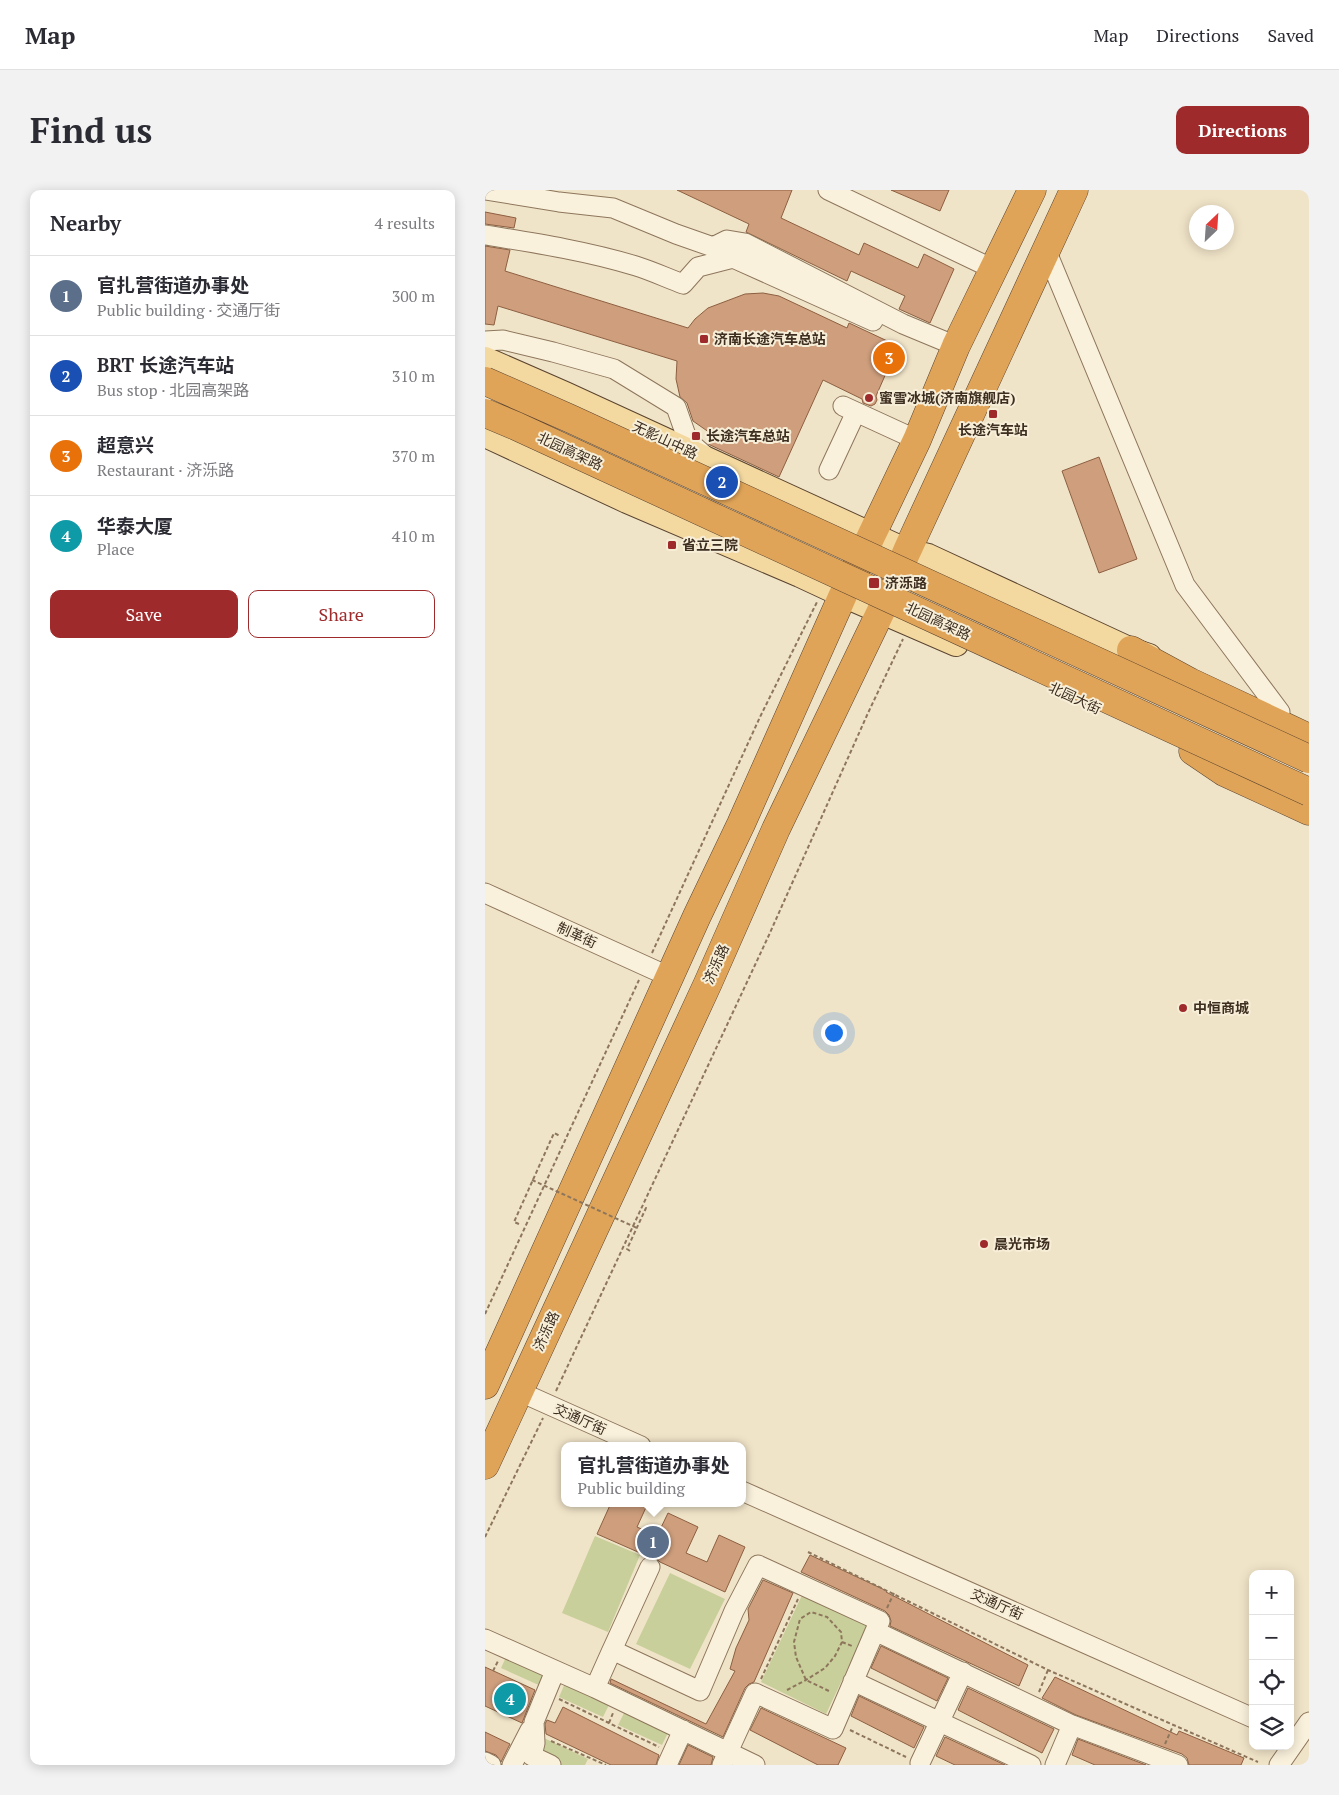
<!DOCTYPE html>
<meta charset="utf-8">
<style>
:root{--surface:#fff;--page:#f2f2f3;--text:#2b2b33;--muted:#7c7c81;--line:#e1e1e2;--accent:#9e2a2b}
body{margin:0;font-family:"PT Serif","Noto Sans SC",serif;background:var(--page);color:var(--text)}
.controls{position:absolute;right:15px;bottom:15px;display:grid;overflow:hidden;border-radius:10px;box-shadow:0 2px 12px #0003}
.controls button{width:45px;height:45px;display:grid;place-items:center;padding:0;border:0;border-bottom:1px solid var(--line);background:var(--surface);color:var(--text);font:25px sans-serif}
.compass{position:absolute;left:704px;top:15px;width:45px;height:45px;border-radius:50%;background:var(--surface);box-shadow:0 2px 12px #0003;rotate:25deg}
.you{position:absolute;left:348px;top:842px;width:18px;height:18px;margin:-12px;border:4px solid #fff;border-radius:50%;background:#1a73e8;box-shadow:0 0 0 8px #1a73e833}
.badge{display:grid;place-items:center;width:32px;height:32px;border-radius:50%;background:var(--accent);color:#fff;font-size:16px;font-weight:700}
.pin{position:absolute;translate:-50% -50%;border:2px solid #fff;box-shadow:0 1px 5px #0006}
.popup{position:absolute;left:76px;top:1252px;width:185px;height:65px;box-sizing:border-box;display:grid;place-content:center;border-radius:10px;background:var(--surface);filter:drop-shadow(0 1px 4px #0005);font-size:16px;white-space:nowrap;color:var(--muted)}
.popup b{font-size:19px;color:var(--text)}
.popup::after{content:'';position:absolute;left:50%;top:100%;margin-left:-10px;border:10px solid transparent;border-top-color:var(--surface)}
.list{margin:0;padding:0;list-style:none}
h2{display:flex;justify-content:space-between;align-items:center;height:65px;margin:0;padding:0 20px;font-size:21px}
h2 small{font-size:16px;font-weight:400;color:var(--muted)}
.list li{display:grid;grid-template-columns:32px 1fr auto;gap:15px;align-items:center;box-sizing:border-box;height:80px;padding:0 20px;border-top:1px solid var(--line)}
.list b{display:block;font-size:19px;white-space:nowrap}
.list p{margin:0;font-size:16px;white-space:nowrap;color:var(--muted)}
.list em{font-size:16px;font-style:normal;color:var(--muted)}
.actions{display:flex;gap:10px;padding:15px 20px}
.actions a{flex:1;padding:11px 0;border:1px solid var(--accent);border-radius:10px;text-align:center;font-size:18px;color:var(--accent)}
.actions .main{background:var(--accent);color:#fff}
.icon{flex:none;width:28px;height:28px;fill:none;stroke:currentColor;stroke-width:2;stroke-linecap:round;stroke-linejoin:round}
.map{position:relative;flex:none;width:824px;height:1575px;overflow:hidden;border-radius:10px}
header{display:flex;align-items:center;gap:30px;box-sizing:border-box;height:70px;padding:0 25px;background:var(--surface);border-bottom:1px solid var(--line)}
header strong{font-size:24px}
nav{display:flex;gap:28px;margin-inline-start:auto;font-size:18px}
.intro{display:flex;align-items:center;justify-content:space-between;box-sizing:border-box;height:120px;padding:0 30px}
h1{margin:0;font-size:35px}
.button{padding:12px 22px;border-radius:10px;background:var(--accent);color:#fff;font-size:18px;font-weight:700}
main{display:flex;gap:30px;padding:0 30px}
aside{flex:1;background:var(--surface);border-radius:10px;box-shadow:0 2px 12px #0003}
.map>svg:first-child{display:block}
</style>
<header>
<strong>Map</strong>
<nav><a>Map</a><a>Directions</a><a>Saved</a></nav>
</header>
<div class="intro"><h1>Find us</h1><a class="button">Directions</a></div>
<main>
<aside>
<h2>Nearby<small>4 results</small></h2>
<ul class="list">
<li><span class="badge" style="background:#5c6f8a">1</span><div><b>官扎营街道办事处</b><p>Public building · 交通厅街</p></div><em>300 m</em></li>
<li><span class="badge" style="background:#1a4fb4">2</span><div><b>BRT 长途汽车站</b><p>Bus stop · 北园高架路</p></div><em>310 m</em></li>
<li><span class="badge" style="background:#e8710a">3</span><div><b>超意兴</b><p>Restaurant · 济泺路</p></div><em>370 m</em></li>
<li><span class="badge" style="background:#0f9aa8">4</span><div><b>华泰大厦</b><p>Place</p></div><em>410 m</em></li>
</ul>
<div class="actions"><a class="main">Save</a><a>Share</a></div>
</aside>
<div class="map">
<svg width="824" height="1575" viewBox="0 0 824 1575">
<rect width="100%" height="100%" fill="#f0e4c8"/>
<path fill="#c9cf9b" d="M110 1346 155 1365 123 1442 77 1423Z
M185 1383 240 1409 205 1479 151 1454Z
M319 1401 385 1431 341 1524 276 1492Z
M22 1465 63 1484 58 1497 16 1478Z
M81 1491 126 1511 118 1527 74 1507Z
M141 1519 185 1539 177 1555 133 1535Z
M59 1548 103 1569 100 1575H74L51 1564Z"/>
<path fill="#cf9f7d" stroke="#8d5f41" d="M192 0H307L296 28 374 65 379 53 433 78 439 64 469 79 445 133 414 119 420 106 366 81 362 91 261 42 264 34Z
M406 0H464L455 21Z
M0 22 31 28 29 38 0 34Z
M0 56 25 60 20 81 203 138 210 129 223 118 260 104 278 103 294 106 362 138 364 133 413 156 391 206 392 210 390 214 386 216 378 213 377 209 338 190 294 287 223 254 228 245 208 231 202 213 195 207 191 189 192 171 13 116 9 135 0 134Z
M614 267 652 369 614 383 577 281Z
M126 1313H163L152 1337 172 1346 183 1323 213 1337 201 1363 222 1372 234 1345 260 1357 240 1402 175 1372 170 1367 162 1366 112 1344Z
M325 1365 402 1401 401 1402 543 1475 534 1496 405 1436 406 1431 404 1425 400 1421 316 1382Z
M278 1390 308 1403 269 1492 264 1494 260 1498 238 1547 125 1493 126 1489 221 1534 250 1481 245 1479 251 1458 264 1430 263 1419Z
M396 1456 463 1488 452 1511 386 1478Z
M0 1477 50 1500 37 1533 0 1516Z
M570 1487 692 1545 694 1541 759 1568 756 1575H704L702 1568 697 1564 591 1525 557 1508Z
M483 1498 569 1539 557 1563 473 1520Z
M374 1506 439 1537 429 1558 366 1526Z
M78 1517 174 1565 171 1575H126L61 1544 60 1534 62 1530 70 1533Z
M276 1518 361 1558 353 1575H333L265 1540Z
M0 1542 25 1554 16 1572 11 1565 0 1561Z
M460 1547 520 1575H470L451 1566Z
M593 1549 661 1575H610L587 1565Z
M203 1555 228 1567 226 1575H194Z"/>
<g fill="none" stroke-linecap="round" stroke-linejoin="round">
<g stroke="#8d765c" stroke-width="21">
<path id="minor" d="M1 0 74 12 128 18 191 44 228 57 242 50 260 53 418 134 471 156
M343 0 508 79
M0 45C50 53 102 61 151 76 167 81 182 88 198 94L213 77 248 68 388 131
M561 60 700 395 795 522
M0 151 18 150 68 162 129 179 191 217 203 251 219 265
M358 216 432 250
M344 280 371 222
M0 703 185 787
M33 1201 156 1256
M257 1301 768 1528
M0 1449 110 1498 243 1562 270 1503 348 1539 390 1441 587 1535 693 1575
M127 1460 165 1377
M368 1491 546 1575
M110 1498 127 1460 215 1501 249 1421 273 1375 395 1431 390 1441
M0 1572 6 1575
M435 1573 478 1482
M27 1575 45 1540
M66 1575 47 1566 50 1553 49 1532 70 1481
M182 1575 198 1540
M237 1575 243 1562 270 1575
M570 1575 587 1535
M794 1575 824 1532"/>
</g>
<g stroke="#5b4430" stroke-width="26">
<path id="major" d="M0 169 80 204 422 361 443 366 646 460 664 466
M0 245 142 311 315 385 358 405 471 454"/>
</g>
<g stroke="#5b4430" stroke-width="29">
<path id="highway" d="M646 460 705 492 824 548
M708 561 739 582 824 621
M0 1195 212 726 256 634 358 405 432 250 471 156 547 0
M0 1275 223 793 291 639 396 421 422 361 589 0"/>
</g>
<path stroke="#8d765c" stroke-width="2" stroke-dasharray="4 2.5" stroke-linecap="butt" d="M167 763 275 527 332 412
M34 1034 29 1032 69 943 75 946
M145 1061 142 1059 161 1018 164 1019
M0 1124 154 790
M71 1201 284 745 383 523 418 449
M0 1347 58 1228
M323 1362 563 1480 773 1572
M402 1418 409 1403
M357 1452 367 1456
M8 1481 13 1471
M276 1489 313 1409
M302 1500 321 1490 340 1478 350 1466 357 1452 356 1442 342 1427 326 1422 315 1429 309 1452 311 1467 321 1490 346 1502
M554 1502 563 1480
M74 1509 174 1557
M124 1533 128 1523
M365 1540 421 1567
M66 1551 121 1575
M680 1554 688 1536"/>
<use href="#minor" stroke="#faf1dc" stroke-width="19"/>
<use href="#major" stroke="#f3d9a0" stroke-width="24"/>
<use href="#highway" stroke="#e0a458" stroke-width="28"/>
<g stroke="#5b4430" stroke-width="29" stroke-linecap="butt">
<path id="highway-bridge" d="M0 191 86 229 824 569
M0 223 31 236 824 602"/>
</g>
<path stroke="#8d765c" stroke-width="2" stroke-dasharray="4 2.5" stroke-linecap="butt" d="M47 990 152 1038"/>
<use href="#highway-bridge" stroke="#e0a458" stroke-width="28"/>
</g>
<g fill="#9e2a2b" stroke="#f7eed8" stroke-width="2">
<rect x="214" y="144" width="10" height="10" rx="2.5"/>
<circle cx="384" cy="208" r="5"/>
<rect x="503" y="219" width="10" height="10" rx="2.5"/>
<rect x="206" y="241" width="10" height="10" rx="2.5"/>
<rect x="182" y="350" width="10" height="10" rx="2.5"/>
<rect x="383" y="387" width="12" height="12" rx="2.5"/>
<circle cx="698" cy="818" r="5"/>
<circle cx="499" cy="1054" r="5"/>
</g>
<g text-anchor="middle" stroke-width="4" stroke-linejoin="round" paint-order="stroke">
<g font-size="14" font-weight="bold" fill="#3d2e20" stroke="#f7eed8" text-anchor="start">
<text x="229" y="154">济南长途汽车总站</text>
<text x="394" y="213">蜜雪冰城(济南旗舰店)</text>
<text x="508" y="245" text-anchor="middle">长途汽车站</text>
<text x="221" y="251">长途汽车总站</text>
<text x="197" y="360">省立三院</text>
<text x="400" y="398">济泺路</text>
<text x="708" y="823">中恒商城</text>
<text x="509" y="1059">晨光市场</text>
</g>
<g font-size="14" fill="#3d2e20" stroke="#f7eed8">
<text transform="translate(180 250) rotate(25)" y="5">无影山中路</text>
<text transform="translate(85 261) rotate(25)" y="5">北园高架路</text>
<text transform="translate(453 431) rotate(25)" y="5">北园高架路</text>
<text transform="translate(590 508) rotate(25)" y="5">北园大街</text>
<text transform="translate(92 745) rotate(24)" y="5">制革街</text>
<text transform="translate(231 774) rotate(-66)" y="5">济泺路</text>
<text transform="translate(61 1141) rotate(-65)" y="5">济泺路</text>
<text transform="translate(95 1229) rotate(24)" y="5">交通厅街</text>
<text transform="translate(512 1414) rotate(24)" y="5">交通厅街</text>
</g>
</g>
</svg>
<div class="controls">
<button>+</button>
<button>−</button>
<button><svg class="icon" aria-label="locate" viewBox="0 0 24 24"><circle cx="12" cy="12" r="6"/><path d="M12 2v4M12 18v4M2 12h4M18 12h4"/></svg></button>
<button><svg class="icon" aria-label="layers" viewBox="0 0 24 24"><path d="M12 4l9 5-9 5-9-5zM3 14l9 5 9-5"/></svg></button>
</div>
<svg class="compass" viewBox="-18 -18 36 36"><path d="M0-13l5 13h-10z" fill="#e53935"/><path d="M0 13l5-13h-10z" fill="#7c7c81"/></svg>
<div class="you"></div>
<div class="pin badge" style="left:168px;top:1352px;background:#5c6f8a">1</div>
<div class="popup"><b>官扎营街道办事处</b>Public building</div>
<div class="pin badge" style="left:237px;top:292px;background:#1a4fb4">2</div>
<div class="pin badge" style="left:404px;top:168px;background:#e8710a">3</div>
<div class="pin badge" style="left:25px;top:1509px;background:#0f9aa8">4</div>
</div>
</main>
